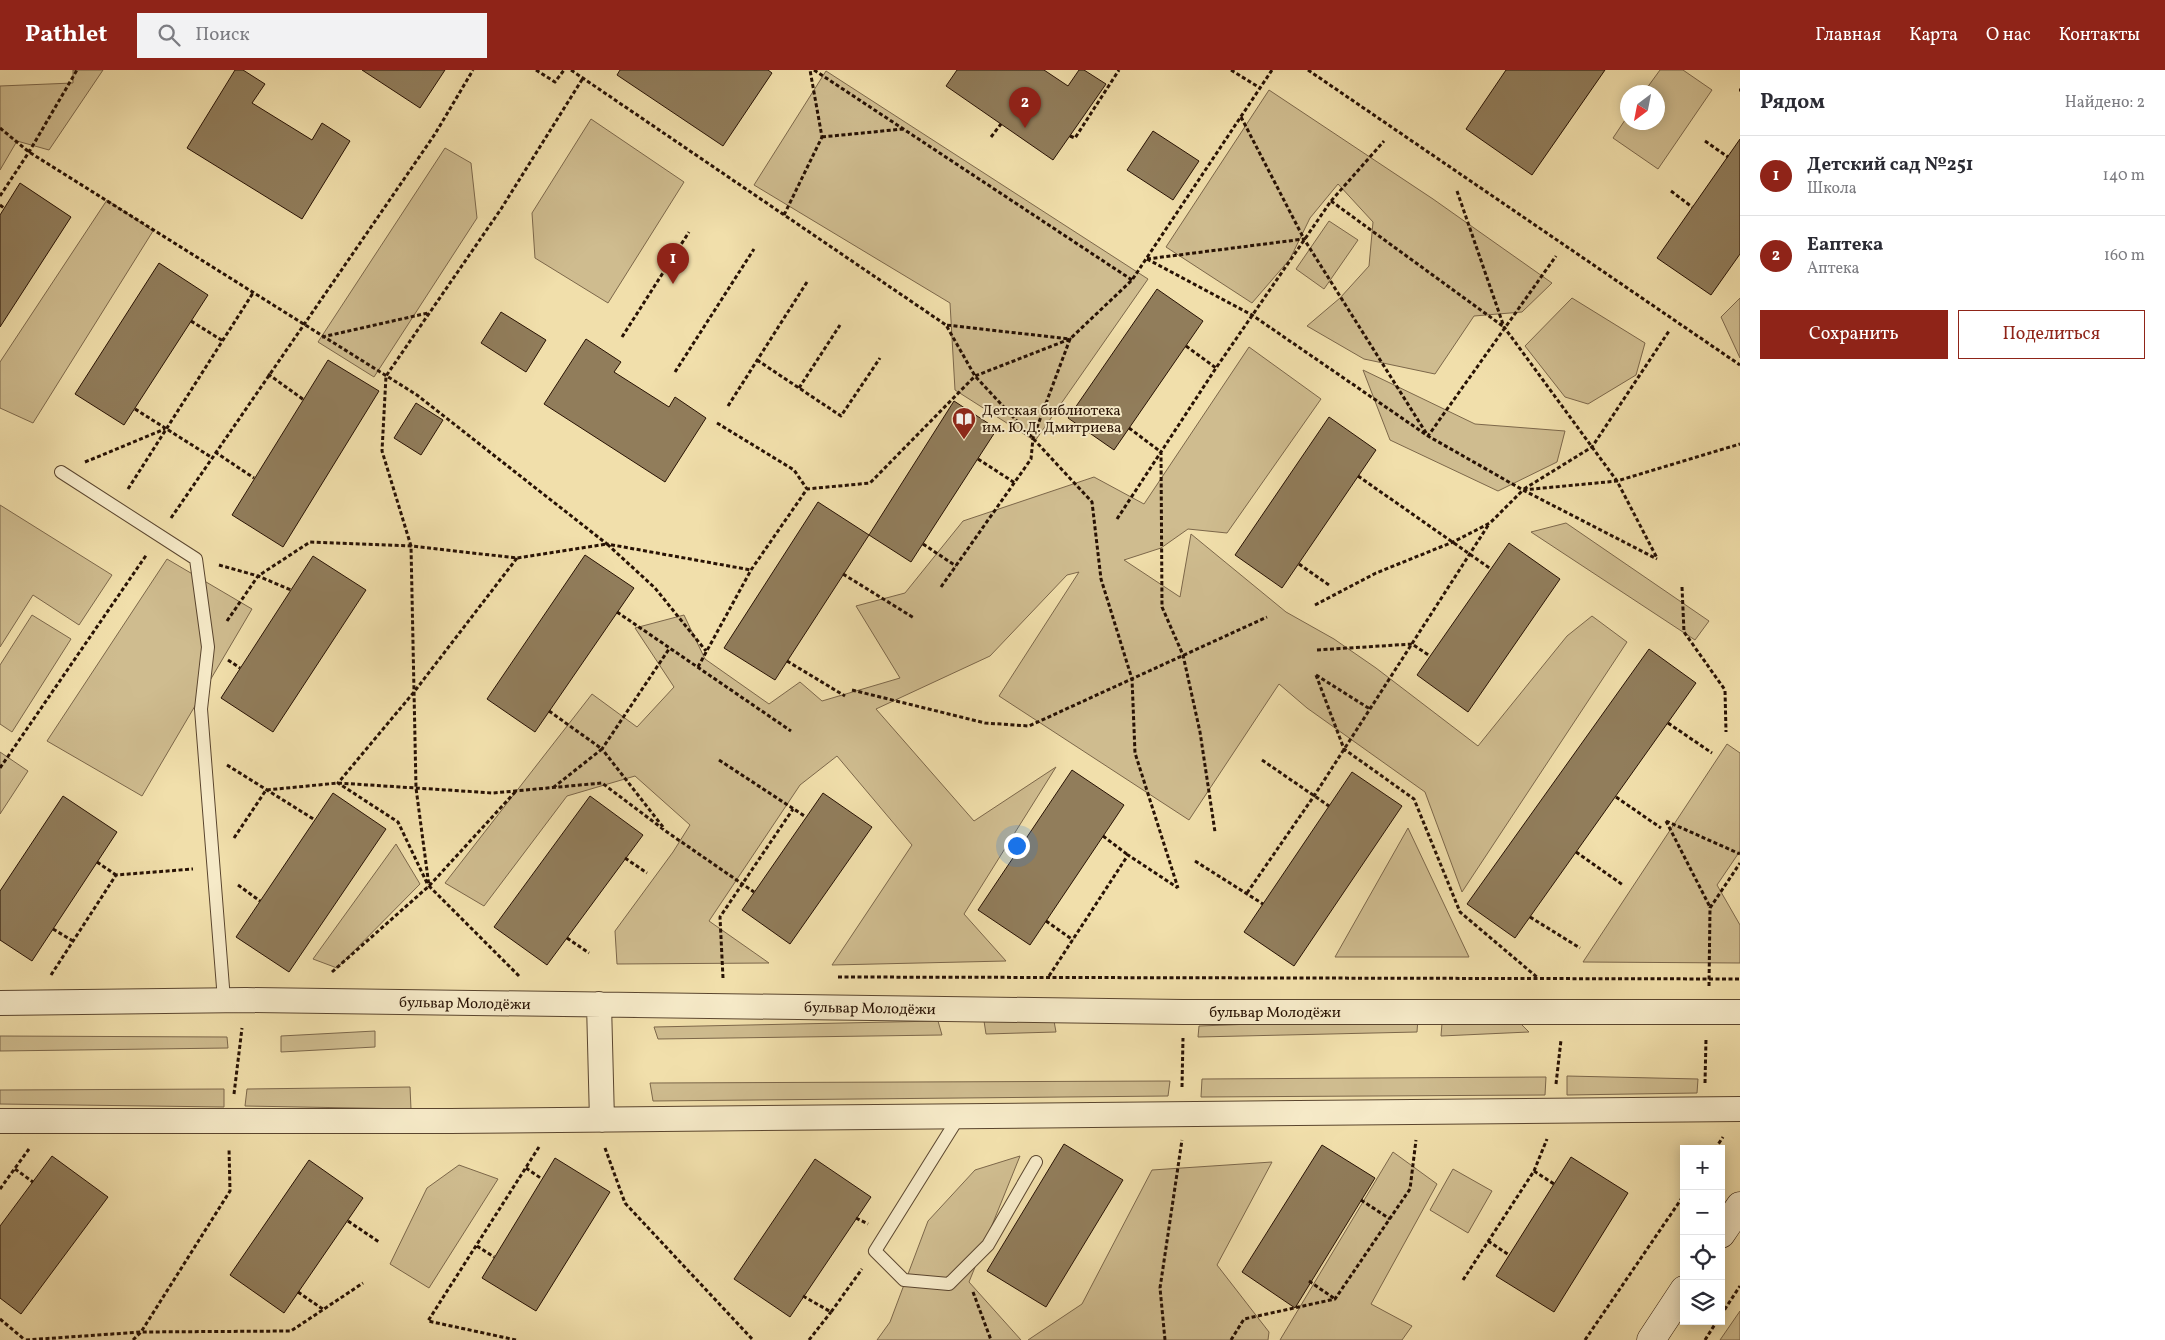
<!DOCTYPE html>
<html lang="ru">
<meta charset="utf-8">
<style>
:root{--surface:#fff;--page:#f2f2f3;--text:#2b2b33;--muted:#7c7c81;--line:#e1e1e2;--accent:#8f2418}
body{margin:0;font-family:Vollkorn,serif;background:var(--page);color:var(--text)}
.controls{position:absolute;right:15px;bottom:15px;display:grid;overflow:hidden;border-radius:0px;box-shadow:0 2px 12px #0003}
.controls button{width:45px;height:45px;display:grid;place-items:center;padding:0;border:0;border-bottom:1px solid var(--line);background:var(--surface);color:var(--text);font:25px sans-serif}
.compass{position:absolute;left:1620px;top:15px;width:45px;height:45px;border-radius:50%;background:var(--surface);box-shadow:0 2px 12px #0003;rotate:212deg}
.you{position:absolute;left:1016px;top:775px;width:18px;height:18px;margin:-12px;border:4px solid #fff;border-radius:50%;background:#1a73e8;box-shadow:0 0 0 8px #1a73e833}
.badge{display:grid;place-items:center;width:32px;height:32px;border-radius:50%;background:var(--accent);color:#fff;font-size:16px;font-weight:700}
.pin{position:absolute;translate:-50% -41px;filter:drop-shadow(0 1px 2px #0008)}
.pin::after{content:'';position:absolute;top:26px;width:18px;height:15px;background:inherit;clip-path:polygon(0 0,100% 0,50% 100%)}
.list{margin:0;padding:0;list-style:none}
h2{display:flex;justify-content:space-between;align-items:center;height:65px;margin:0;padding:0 20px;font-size:21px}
h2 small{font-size:16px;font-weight:400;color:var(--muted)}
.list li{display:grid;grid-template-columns:32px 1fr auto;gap:15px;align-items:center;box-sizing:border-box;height:80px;padding:0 20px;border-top:1px solid var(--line)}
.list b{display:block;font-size:19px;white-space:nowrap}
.list p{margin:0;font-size:16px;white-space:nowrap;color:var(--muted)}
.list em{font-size:16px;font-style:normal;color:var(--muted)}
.actions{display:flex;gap:10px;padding:15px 20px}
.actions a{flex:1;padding:11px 0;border:1px solid var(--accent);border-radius:0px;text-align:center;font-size:18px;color:var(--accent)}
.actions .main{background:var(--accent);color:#fff}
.icon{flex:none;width:28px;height:28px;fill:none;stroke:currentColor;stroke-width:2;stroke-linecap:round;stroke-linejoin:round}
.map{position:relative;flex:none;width:1740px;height:1270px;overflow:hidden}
header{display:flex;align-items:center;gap:30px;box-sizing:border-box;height:70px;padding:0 25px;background:var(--accent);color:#fff}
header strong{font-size:24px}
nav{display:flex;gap:28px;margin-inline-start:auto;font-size:18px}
.search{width:350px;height:45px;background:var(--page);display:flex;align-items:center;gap:12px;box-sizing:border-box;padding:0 18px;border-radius:0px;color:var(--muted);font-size:19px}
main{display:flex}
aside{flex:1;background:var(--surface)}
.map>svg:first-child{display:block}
</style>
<header>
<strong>Pathlet</strong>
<div class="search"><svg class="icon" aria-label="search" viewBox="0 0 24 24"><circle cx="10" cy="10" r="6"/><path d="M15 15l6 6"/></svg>Поиск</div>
<nav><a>Главная</a><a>Карта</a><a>О нас</a><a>Контакты</a></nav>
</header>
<main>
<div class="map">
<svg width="1740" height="1270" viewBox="0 0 1740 1270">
<rect width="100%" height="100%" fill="#f1dfab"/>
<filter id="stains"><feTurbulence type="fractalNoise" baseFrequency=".004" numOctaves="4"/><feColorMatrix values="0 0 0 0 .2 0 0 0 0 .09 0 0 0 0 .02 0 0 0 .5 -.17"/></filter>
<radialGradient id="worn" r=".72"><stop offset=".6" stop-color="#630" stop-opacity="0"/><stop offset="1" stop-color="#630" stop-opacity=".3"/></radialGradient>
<path fill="#cfbc8f" stroke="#7c674a" d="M73 0H103L49 80 17 71 0 100V16L73 13Z
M1660 0H1683L1712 20 1658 99 1613 68 1627 47 1628 52H1658V22H1644Z
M826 1 1148 209 1035 371 955 320 950 233 754 115Z
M1269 20 1433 129 1552 213 1522 242 1474 246 1435 304 1364 289 1307 256 1340 228 1369 196 1373 152 1338 114 1310 148 1290 189 1252 233 1166 177Z
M591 49 684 112 608 233 535 188 532 143Z
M445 78 471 93 477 148 374 307 318 272Z
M107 130 153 161 33 353 0 338V292Z
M1329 151 1358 170 1324 219 1296 199Z
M1572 228 1645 273 1636 305 1588 334 1565 327 1525 276Z
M1740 228V288L1721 247Z
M1249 277 1321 329 1227 463 1188 459 1161 478 1124 490 1180 527 1191 464 1286 542 1334 569 1376 598 1478 676 1567 566 1592 546 1627 572 1462 822 1425 722 1307 638 1279 614 1189 750 999 626 1079 502 1067 505 990 586 876 639 974 751 1056 697 964 844 1006 891 832 895 912 775 837 686 800 715 709 851 769 893 617 894 615 861 673 782 690 755 635 706 567 726 484 836 445 813 592 624 637 657 674 617 635 558 684 545 705 589 769 634 800 612 822 631 900 608 856 536 905 523 963 451 1094 407 1144 434Z
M1363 300 1475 354 1565 361 1557 392 1498 421 1390 370Z
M0 435 112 505 79 555 33 525 0 577Z
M1566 453 1709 551 1695 570 1531 462Z
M167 489 252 539 142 726 47 671Z
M32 545 71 569 12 662 0 654V595Z
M1727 674 1740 683V781L1717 815 1740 855V893L1583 892Z
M0 682 28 701 0 744Z
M1408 758 1469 887H1335Z
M396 774 420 814 337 898 313 889Z
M1418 948 1417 962 1198 967 1199 956Z
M938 951 942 965 658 969 654 957Z
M984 951H1054L1056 962 986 964Z
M1442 953 1521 954 1529 962 1441 966Z
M375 961V977L281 982V966Z
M0 966 227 967 228 978 0 981Z
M1567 1006 1698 1009 1697 1023 1567 1025Z
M1546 1007 1545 1025 1201 1027 1202 1009Z
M1170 1011 1168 1026 653 1031 650 1013Z
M410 1017 411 1039 245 1036 247 1019Z
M224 1019V1037L0 1034V1020Z
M1393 1082 1437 1114 1371 1234 1412 1256 1402 1270H1280Z
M1020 1086 969 1212 1021 1270H877L890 1252 928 1151 975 1100Z
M1272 1092 1217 1195 1269 1262 1268 1270H1028L1082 1234 1152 1100Z
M459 1095 498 1109 429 1218 390 1194 427 1118Z
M1453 1099 1492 1121 1468 1163 1430 1140Z
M1740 1241V1270H1720Z"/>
<path fill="#917d5b" stroke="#281204" d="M235 0H243L265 14 252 33 312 70 322 53 350 71 302 149 187 78Z
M362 0H445L420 38Z
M620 0H768L772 3 723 76 617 5Z
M957 0H1044L1068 16 1079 0H1084L1106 14 1053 90 946 16Z
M1506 0H1605L1532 105 1466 59Z
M1153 61 1199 91 1173 130 1127 100Z
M1740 69V184L1711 225 1657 188Z
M20 113 71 147 0 257V145Z
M159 193 208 225 124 355 75 324Z
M1157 219 1203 251 1114 380 1068 348Z
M501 242 546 270 526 302 481 273Z
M586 269 621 292 614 302 669 337 675 327 706 348 665 412 544 334Z
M328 290 379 321 283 477 232 445Z
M954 331 997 359 911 492 869 465Z
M416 333 443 350 421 385 394 368Z
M1329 347 1376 380 1282 518 1235 485Z
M818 432 869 465 775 610 724 578Z
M1509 473 1560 509 1468 642 1417 605Z
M585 485 634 518 535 662 487 629Z
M313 486 366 520 273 662 221 628Z
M1649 579 1696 613 1515 868 1467 834Z
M1072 700 1124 735 1030 875 978 840Z
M1352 702 1402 736 1294 896 1244 862Z
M333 723 386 759 289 902 236 867Z
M823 723 872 757 790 874 742 840Z
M63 726 117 762 32 891 0 870V821Z
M590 726 643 765 547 895 494 857Z
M1064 1074 1123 1110 1046 1237 987 1201Z
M1322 1075 1375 1108 1295 1238 1242 1202Z
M52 1086 108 1127 21 1244 0 1228V1156Z
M1571 1087 1628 1123 1554 1242 1496 1206Z
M555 1088 610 1122 536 1241 482 1208Z
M815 1089 871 1127 790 1247 734 1209Z
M309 1090 363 1128 284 1243 230 1205Z"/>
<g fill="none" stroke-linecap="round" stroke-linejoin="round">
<g stroke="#5a452e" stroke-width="14">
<path id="lane" d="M61 402 196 489 208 577 201 639 224 930
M960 1045 875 1181 904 1210 949 1214 988 1175 1036 1092"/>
</g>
<g stroke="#5a452e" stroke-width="26">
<path id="street" d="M0 933 246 930 1183 942H1740
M599 934 602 1050
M0 1051H450L1740 1039"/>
</g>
<g stroke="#281204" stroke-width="29">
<path id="secondary" d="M1721 1164 1740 1136
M1651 1270 1684 1220"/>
</g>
<path stroke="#281204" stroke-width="3" stroke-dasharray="4 2.5" stroke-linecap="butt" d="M536 0 555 12 564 0
M571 0 946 255 975 306 1092 432 1101 509 1132 609 1135 683 1178 818
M814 0 1132 210
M1231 0 1260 18
M1308 0 1740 295
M1739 20H1740
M1241 47 1304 169
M0 58 29 82 417 325 607 474 751 500
M1070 66 1075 68 1119 0
M822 67 903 59
M991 67 1001 54
M1705 71 1728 87
M1457 121 1504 257 1617 411 1657 488
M1671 121 1692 137
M0 126 29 82 77 0
M1331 131 1504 257
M0 135 4 138
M784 145 822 67 810 0
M1147 189 1304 169 1428 366 1523 420 1657 489
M1147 189 1252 245 1428 366 1556 186
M191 251 223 271
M322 267 428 243
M622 267 689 162
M1186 276 1216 298
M757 290 841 346 880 288
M675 302 754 179
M268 304 304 330
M799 318 840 255
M728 336 807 212
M135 339 211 387
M717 353 794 400 807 419
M1129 358 1161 382 1162 537 1183 585 1200 662 1215 762
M215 382 254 408
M978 389 1015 413
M85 392 165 359
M1358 406 1491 499
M128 419 253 223
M1524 419 1592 377 1669 261
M171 448 435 64 473 0
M1117 449 1216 298 1331 131 1384 71
M923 474 956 496
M1299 494 1329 515
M219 495 258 506 291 520
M843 504 914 548
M941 517 1031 389 1033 368 1070 269 946 255
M1682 517 1684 562 1725 620 1726 662
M1315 535 1376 503 1453 472 1490 453 1523 420 1617 411 1740 374
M617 542 791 661
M227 551 258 506 310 472 411 476 517 488 607 474 655 518 706 581
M1317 580 1412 574 1430 586
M228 590 240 598
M787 591 845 626
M698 597 751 500 807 419 870 413 975 306 1070 269 1132 210 1272 0
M1316 605 1344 679 1414 729 1460 842 1538 908
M1316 605 1370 639
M852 620 985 653 1029 656 1267 547
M549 641 602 679 554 717
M1668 653 1712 683
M719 690 806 747
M1262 690 1329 736
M227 695 315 750
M0 698 147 484
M1616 727 1661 758
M1666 751 1710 837
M1666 751 1740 784
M663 757 602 679 669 579
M1103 766 1128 785
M234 768 266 720 338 713 493 723 602 713 667 762 754 822
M1576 782 1623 815
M625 788 647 803
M1195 791 1263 834
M97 792 116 805
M427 813 398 752 338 713 414 622 517 488
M238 815 260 831
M1247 823 1314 726 1489 454
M1530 847 1580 878
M1046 851 1073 870
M53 859 73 871
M567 868 589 883
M332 902 429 816 516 721
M51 905 116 805 193 799
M519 906 429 816 416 718 411 476 382 381 386 306 501 139 583 8
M1049 906 1128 785 1178 818
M838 907 1740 909
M723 908 720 847 793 739
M1709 916 1710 838 1740 793
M1705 1013 1706 969
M1556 1014 1561 970
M1182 1017 1183 968
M234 1024 242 958
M605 1078 625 1133 753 1270
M1715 1079 1723 1067
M526 1098 542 1109
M15 1099 33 1112
M1534 1101 1554 1114
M0 1119 29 1079
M1361 1130 1390 1149
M856 1148 868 1154
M348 1151 379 1172
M1488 1171 1509 1185
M477 1176 494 1187
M1463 1210 1534 1101 1547 1069
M1309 1211 1335 1229
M298 1222 324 1240
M973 1222 991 1270
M803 1226 831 1242 862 1199
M1721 1245 1740 1216
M0 1249 25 1270
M26 1270 141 1262 291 1261 363 1213
M133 1270 141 1262 230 1121 229 1078
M516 1270 428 1251 539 1077
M809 1270 831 1242
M1165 1270 1160 1218 1182 1070
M1231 1270 1244 1249 1335 1229 1410 1119 1416 1070
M1585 1270 1684 1125
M1705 1270 1717 1251"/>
<use href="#lane" stroke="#f6eac8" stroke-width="12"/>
<use href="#street" stroke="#f6eac8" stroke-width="24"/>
<use href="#secondary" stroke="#f6eac8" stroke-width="28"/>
</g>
<defs>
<g id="library-pin" transform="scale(1.25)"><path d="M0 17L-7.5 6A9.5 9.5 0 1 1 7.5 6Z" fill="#8f2418" stroke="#f6eac8"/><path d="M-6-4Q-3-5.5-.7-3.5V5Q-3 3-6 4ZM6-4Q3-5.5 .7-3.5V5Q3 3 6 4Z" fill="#fff"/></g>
</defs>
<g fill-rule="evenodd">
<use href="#library-pin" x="964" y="349"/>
</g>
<g text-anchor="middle" stroke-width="4" stroke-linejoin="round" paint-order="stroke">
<g font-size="15" fill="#281204" stroke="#f6eac8" text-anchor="start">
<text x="982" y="345">Детская библиотека<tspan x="982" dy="17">им. Ю.Д. Дмитриева</tspan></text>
</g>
<g font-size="15" fill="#281204" stroke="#f6eac8">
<text transform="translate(465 933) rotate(1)" y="5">бульвар Молодёжи</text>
<text transform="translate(870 938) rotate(1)" y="5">бульвар Молодёжи</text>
<text x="1275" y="947">бульвар Молодёжи</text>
</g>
</g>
<rect width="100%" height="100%" filter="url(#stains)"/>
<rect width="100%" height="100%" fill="url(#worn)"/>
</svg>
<div class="controls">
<button>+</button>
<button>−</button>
<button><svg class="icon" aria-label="locate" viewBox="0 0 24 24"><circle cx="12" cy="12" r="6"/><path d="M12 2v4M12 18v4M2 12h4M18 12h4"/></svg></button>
<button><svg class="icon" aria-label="layers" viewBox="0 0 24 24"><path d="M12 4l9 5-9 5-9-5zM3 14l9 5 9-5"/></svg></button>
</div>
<svg class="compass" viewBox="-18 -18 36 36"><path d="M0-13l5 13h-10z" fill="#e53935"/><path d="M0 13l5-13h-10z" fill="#7c7c81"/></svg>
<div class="you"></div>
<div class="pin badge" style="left:673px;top:214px">1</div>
<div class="pin badge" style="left:1025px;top:58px">2</div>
</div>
<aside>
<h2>Рядом<small>Найдено: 2</small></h2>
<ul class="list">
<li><span class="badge">1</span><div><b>Детский сад №251</b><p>Школа</p></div><em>140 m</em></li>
<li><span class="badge">2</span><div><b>Еаптека</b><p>Аптека</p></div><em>160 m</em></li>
</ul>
<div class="actions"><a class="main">Сохранить</a><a>Поделиться</a></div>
</aside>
</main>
